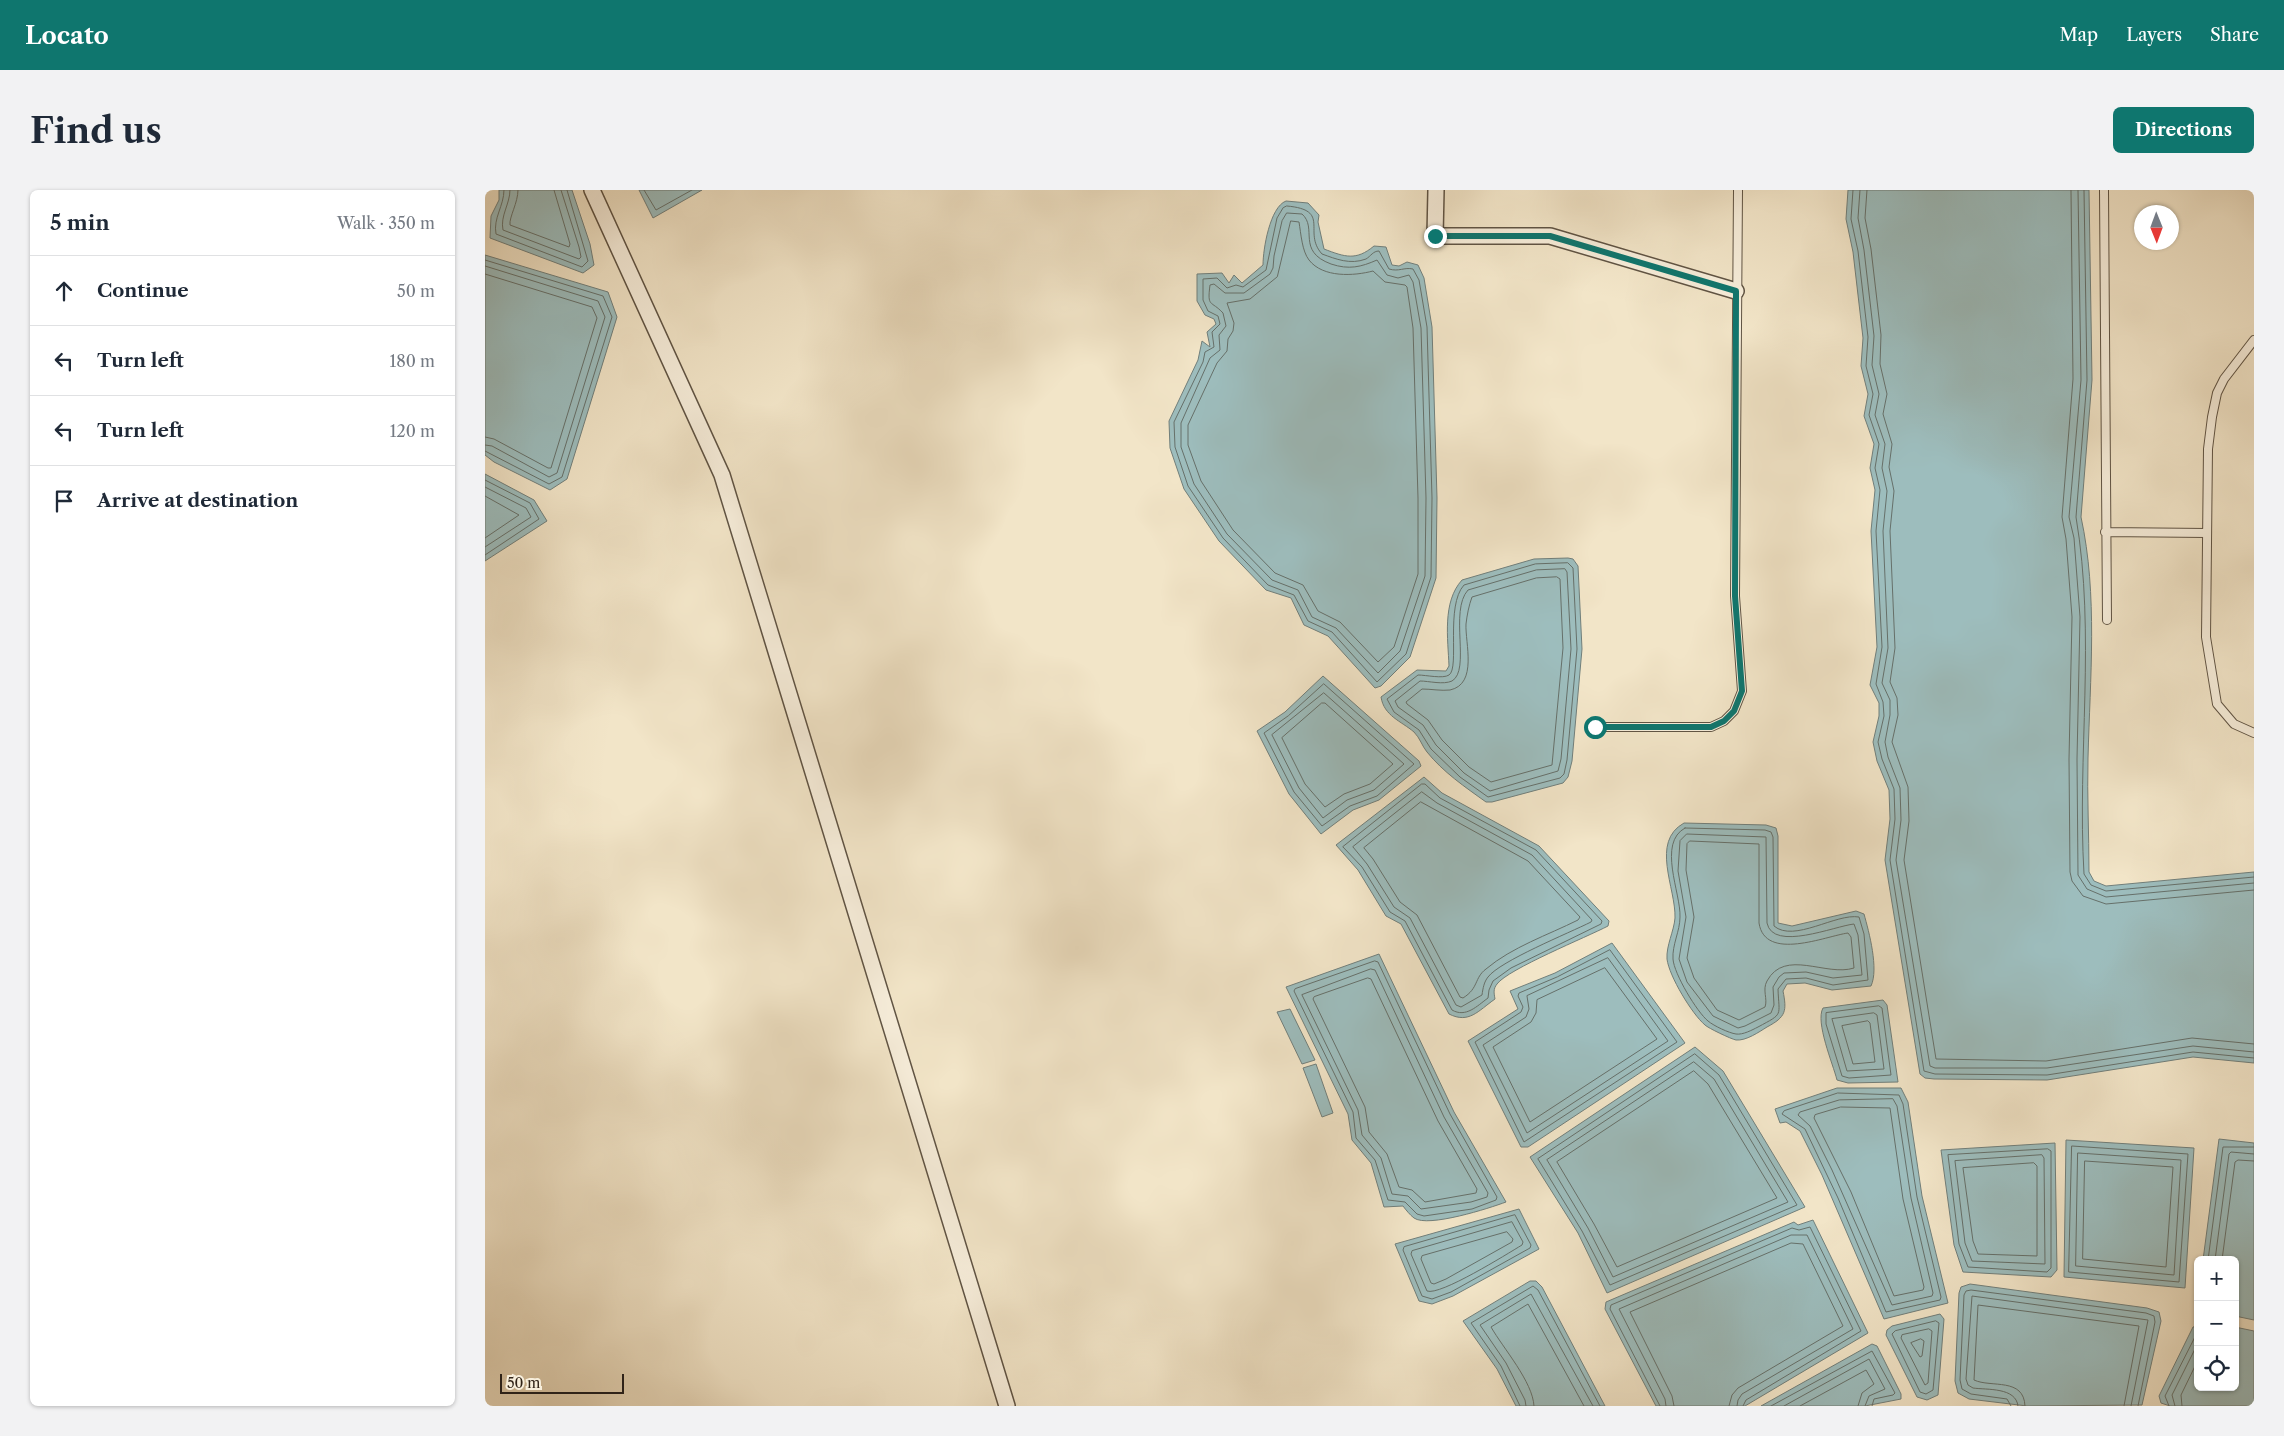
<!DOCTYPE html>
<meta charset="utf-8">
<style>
:root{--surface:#fff;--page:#f2f2f3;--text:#1f2937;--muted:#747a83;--line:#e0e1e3;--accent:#0f766e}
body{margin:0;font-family:"Libre Caslon Text",serif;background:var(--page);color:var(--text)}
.controls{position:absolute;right:15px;bottom:15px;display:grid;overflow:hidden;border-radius:8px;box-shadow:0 1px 4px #0004}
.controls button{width:45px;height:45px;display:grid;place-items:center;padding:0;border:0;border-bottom:1px solid var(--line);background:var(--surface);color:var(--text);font:25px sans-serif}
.compass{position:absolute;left:1649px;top:15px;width:45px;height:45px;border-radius:50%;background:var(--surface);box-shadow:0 1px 4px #0004;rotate:179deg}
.scale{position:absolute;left:15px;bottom:12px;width:124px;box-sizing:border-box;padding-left:5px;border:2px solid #302318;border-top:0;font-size:14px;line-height:18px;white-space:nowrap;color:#302318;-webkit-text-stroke:4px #f7eedb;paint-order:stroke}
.stop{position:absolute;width:15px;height:15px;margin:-11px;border:4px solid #0f766e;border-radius:50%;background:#fff}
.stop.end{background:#0f766e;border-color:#fff;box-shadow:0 1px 5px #0008}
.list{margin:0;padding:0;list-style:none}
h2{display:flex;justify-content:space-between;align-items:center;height:65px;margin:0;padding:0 20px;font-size:21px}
h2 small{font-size:16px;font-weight:400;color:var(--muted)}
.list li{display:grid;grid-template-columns:32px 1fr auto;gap:15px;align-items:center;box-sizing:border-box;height:70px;padding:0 20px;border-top:1px solid var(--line)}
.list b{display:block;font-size:19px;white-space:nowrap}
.list em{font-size:16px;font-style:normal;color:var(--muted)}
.icon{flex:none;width:28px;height:28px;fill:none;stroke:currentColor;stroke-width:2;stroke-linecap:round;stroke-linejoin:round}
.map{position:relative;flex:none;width:1769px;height:1216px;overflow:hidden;border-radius:8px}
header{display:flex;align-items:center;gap:30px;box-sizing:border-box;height:70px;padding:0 25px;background:var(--accent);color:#fff}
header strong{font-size:24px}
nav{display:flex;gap:28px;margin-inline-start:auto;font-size:18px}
.intro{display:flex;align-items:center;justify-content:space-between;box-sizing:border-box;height:120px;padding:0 30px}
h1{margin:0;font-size:35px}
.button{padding:12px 22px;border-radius:8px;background:var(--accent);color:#fff;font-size:18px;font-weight:700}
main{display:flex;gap:30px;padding:0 30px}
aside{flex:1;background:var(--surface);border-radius:8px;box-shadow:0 1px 4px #0004}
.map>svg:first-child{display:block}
</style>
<header>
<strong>Locato</strong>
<nav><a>Map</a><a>Layers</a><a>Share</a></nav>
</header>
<div class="intro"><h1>Find us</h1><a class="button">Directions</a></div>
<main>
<aside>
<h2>5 min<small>Walk · 350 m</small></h2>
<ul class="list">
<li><svg class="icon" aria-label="ahead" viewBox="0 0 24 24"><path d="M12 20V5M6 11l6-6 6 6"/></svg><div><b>Continue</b></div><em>50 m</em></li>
<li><svg class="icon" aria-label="left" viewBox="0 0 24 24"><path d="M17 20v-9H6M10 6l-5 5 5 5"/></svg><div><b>Turn left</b></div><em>180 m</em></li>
<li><svg class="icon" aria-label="left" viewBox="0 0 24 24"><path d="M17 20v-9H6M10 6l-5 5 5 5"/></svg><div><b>Turn left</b></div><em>120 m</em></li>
<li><svg class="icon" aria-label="arrive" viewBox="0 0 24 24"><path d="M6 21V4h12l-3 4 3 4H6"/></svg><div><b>Arrive at destination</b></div></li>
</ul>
</aside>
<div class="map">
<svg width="1769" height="1216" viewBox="0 0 1769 1216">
<rect width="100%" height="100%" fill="#f2e5c8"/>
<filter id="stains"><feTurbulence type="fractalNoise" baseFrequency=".004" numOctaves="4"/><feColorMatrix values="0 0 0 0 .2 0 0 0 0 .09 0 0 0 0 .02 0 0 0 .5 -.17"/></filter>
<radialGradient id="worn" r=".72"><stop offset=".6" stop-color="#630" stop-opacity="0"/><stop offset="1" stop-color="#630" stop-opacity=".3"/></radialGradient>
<path fill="#9dbdbd" stroke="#717f7b" d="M14 0H87L105 54 109 75 98 83 5 48 6 26 14 10Z
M154 0H217L168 28Z
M1363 0H1604L1607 190 1596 327C1613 405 1605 488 1603 568 1602 606 1604 644 1604 682L1609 691 1621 696 1769 682V873L1708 867 1562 890 1449 889 1440 888 1435 884 1400 670 1405 629 1404 600 1392 571 1388 552 1394 526V513L1385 495 1392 457 1386 341 1390 300 1385 278 1389 254 1379 226 1383 204 1376 176 1378 148 1368 62 1361 29Z
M801 11 823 13 834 25 833 32 839 59C860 67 871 71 889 56L901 57 907 75 914 76 922 72 933 75 939 88 947 137 952 308 951 388 925 467 896 496 890 498 843 446 819 435 806 408 781 400 734 351 699 299 685 258 684 231 713 170 717 151 725 157 722 142 731 134 729 129 720 125 712 111V84L737 83 744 93 749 85 757 93 778 75C778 59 785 17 801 11Z
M0 65 123 102 132 127 82 289 65 300 9 272 0 265Z
M0 284 49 310 62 331 0 371Z
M1083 368 1088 369 1093 376 1097 459 1087 571 1083 587 1078 593 1007 612H1001C980 597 958 582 942 562 937 556 935 548 929 542 916 531 899 526 896 507L932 480 961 481 964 476C963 449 957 412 977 390L1049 369Z
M838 486 934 571 936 576 894 610 868 620 836 644 804 604 772 541 800 522Z
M939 587 957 603 1054 656 1124 731 1123 736C1102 747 1023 779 1012 794 1008 799 1009 803 1010 809 993 821 984 834 964 824L916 734 901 726 873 680 851 655Z
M1199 633 1281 635 1291 638 1293 646V733L1307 736 1371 721 1379 724C1384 742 1394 779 1386 796L1347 800 1320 793 1302 794 1298 801C1302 821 1301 827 1282 837 1274 842 1261 851 1251 850 1246 849 1223 838 1220 835 1207 824 1184 786 1182 769 1181 756 1189 741 1190 728 1191 698 1165 652 1199 633Z
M1127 753 1200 853 1043 957H1036L983 851 1033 819 1025 801 1070 783Z
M894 764 969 922 1021 1012C1005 1018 943 1038 929 1028 925 1025 921 1020 918 1016L899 1017 886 973 867 950 863 924 801 797Z
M1398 810 1402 815 1413 892 1363 893 1352 890C1348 874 1330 832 1338 818Z
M805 819 830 870 817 874 792 822Z
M1210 857 1238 881 1320 1017 1122 1103 1093 1043 1045 967Z
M831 874 848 923 837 927 818 878Z
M1352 898H1416L1423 912 1437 1006 1463 1113 1399 1129 1337 985 1315 941 1301 932 1295 933 1290 919Z
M1734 949 1769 953V1130L1750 1126V1070H1718Z
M1581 950 1709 958 1700 1098 1579 1087Z
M1570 953 1572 1080 1566 1087 1478 1082 1469 1055 1456 960Z
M1034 1019 1054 1059 968 1106 947 1114 934 1111 910 1054Z
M1328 1030 1383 1143 1260 1216H1171L1120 1119 1121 1112 1309 1032 1313 1035Z
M1045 1091H1051L1057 1097 1120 1216H1031L1012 1179 978 1131Z
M1485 1094 1662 1118 1674 1122 1676 1131 1657 1215 1542 1216 1484 1209 1473 1203 1470 1191 1474 1103 1476 1097Z
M1455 1124 1459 1129 1453 1205 1442 1210 1432 1207 1401 1145 1402 1140 1407 1136Z
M1713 1136V1197H1750V1137L1769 1141V1216H1685L1676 1213 1674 1206 1708 1137Z
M1387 1154 1392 1156 1416 1204V1209L1380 1216H1276Z"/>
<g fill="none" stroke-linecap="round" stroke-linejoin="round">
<path stroke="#66706a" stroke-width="1" d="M19 0C19 16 8 28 11 44L97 77 103 71 82 0
M25 0C25 14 15 26 18 40L94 69 96 67 94 57 76 0
M33 0C33 13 24 27 25 35L84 57 85 54 69 0
M159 0 171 20 207 0
M1368 0 1366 29 1373 61 1383 147 1381 176 1388 204 1384 225 1394 254 1390 278 1395 300 1391 341 1397 457 1391 494 1398 512 1399 526 1393 552 1397 569 1409 599 1410 629 1405 670 1439 881 1450 884 1562 885 1708 862 1769 868
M1375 0 1373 28 1379 60 1389 146 1387 175 1394 204 1390 225 1400 254 1397 278 1402 301 1398 341 1403 458 1397 493 1405 510V525L1400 552 1403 567 1415 598 1416 630 1411 670 1445 876 1450 878H1562L1708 856 1769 862
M1382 0 1380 28 1386 59 1396 145 1395 174 1402 204 1398 224 1407 254 1404 277 1409 301 1405 341 1410 458 1405 492 1412 508 1413 525 1407 552 1423 597 1424 631 1419 670 1451 869 1561 871 1707 848 1769 854
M1586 0 1588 189 1577 327 1581 349 1587 427 1584 569 1585 682 1587 691 1598 706 1621 714 1769 700
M1593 0 1596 190 1584 327 1589 348 1595 427 1592 569 1593 685 1602 699 1621 707 1769 693
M1599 0 1602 190 1591 327C1611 445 1592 565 1599 684L1606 695 1621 701 1769 687
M802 16C847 20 817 42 837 64 851 69 865 75 881 69 886 66 888 61 894 61L904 79C914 82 919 77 928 79L934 90 942 137 947 308 946 387 921 464 892 492 847 442 823 431 809 405 783 395 738 348 703 296 690 257 689 232 718 172 720 162 729 157 727 142 735 134 733 126 723 121 718 110V89L732 88 742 98 751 95 758 97 781 80 792 28 798 18Z
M802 23 817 24C833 38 811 61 846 74 864 80 876 77 892 70L902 85 913 88 924 85 928 92 936 138 941 308 940 386 915 461 893 483 851 438 827 427 813 400 787 390 742 344 709 294 696 257V233L725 168 735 160 734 145 741 136 738 123C726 110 722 118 725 95L729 94 740 103H759L785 84 788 78 789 66 797 31Z
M806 31 814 32C816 44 817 61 824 70 838 88 869 86 888 81L900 92 920 95 922 97 928 138 933 308V384L909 457 893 472 855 432 833 421 818 395 790 383 748 340 716 291 703 255V235L732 173 742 161 743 149 748 141 749 133 742 113 765 109 792 87Z
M0 70 118 106 127 127 77 287 64 294 0 261
M0 76 113 111 120 127 72 283 64 287 7 256 0 255
M0 84 107 117 112 128 66 278H63L9 249 0 247
M0 290 45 313 54 329 0 365
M0 297 41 318 46 327 0 357
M0 306 34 325 0 348
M1083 373 1088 378 1092 459 1082 570 1079 584 1075 588 1003 607 975 587 946 559 934 540 909 522 902 509 933 485C941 485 958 489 964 485 975 478 960 416 979 395L1050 374Z
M1080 379 1082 382 1086 459 1076 569 1073 581 1005 601 979 583 951 555 938 535 913 517 910 511 935 491C944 491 958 495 967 491 986 480 964 421 983 400L1051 380Z
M1072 387 1075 389 1078 458 1067 575 1006 592 984 577 957 550 943 530 922 514 921 512 937 499C946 499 956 501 965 500 993 494 980 453 981 434 982 425 984 415 987 407L1051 388Z
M839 494 929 574 892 606 865 616 837 636 809 602 779 543 803 526Z
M839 503 919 574 889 600 862 610 838 628 814 598 787 545Z
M837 513H840L908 574 885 594 859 604 840 617 820 594 797 548Z
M937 594H940L955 608 1051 660 1117 731 1116 734 1026 778 1008 791 1004 800 1003 808C992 816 981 828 967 820L920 731 905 722 877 677 858 657Z
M937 602 952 613 1047 665 1107 730 1106 732C1084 743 1015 771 1003 787 999 792 998 798 997 805L976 817 971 815 925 728 909 717 882 674 868 657Z
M936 612 1043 671 1095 727 1093 730C1063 745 1027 757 1001 779 989 788 994 798 978 808L975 807 932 725 915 712 888 669 879 658Z
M1200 638 1280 640 1286 642 1288 647 1289 736C1309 753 1351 723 1374 727L1379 744 1383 790 1348 795 1321 788 1301 789 1293 799C1294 827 1299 823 1273 837 1267 840 1258 845 1251 844 1244 843 1229 836 1223 831 1212 822 1189 784 1188 769 1187 755 1195 741 1195 727 1196 703 1172 653 1200 638Z
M1202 644 1281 647 1282 733C1288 762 1350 736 1369 734L1373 745 1377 785 1348 788 1321 782 1299 783 1294 787 1288 797 1289 815 1286 823 1260 836 1253 838 1228 826 1202 792 1194 769 1201 727 1193 681 1195 651Z
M1205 651 1274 654V733C1280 772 1341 746 1363 743L1366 747 1369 778C1341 787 1300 758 1282 791 1277 800 1283 809 1280 817L1254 830 1232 820 1209 788 1202 768 1209 727 1201 680 1202 654Z
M1125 760 1192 852 1039 952 990 852 1036 822 1038 817 1033 806 1034 803 1072 787Z
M1123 768 1183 851 1042 943 998 855 1041 827 1044 819 1042 806Z
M890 771 893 772 965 924 1012 1007 1011 1010 987 1019 939 1026 932 1024 920 1012 903 1010 890 970 871 948 868 922 809 801 810 799Z
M1120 778 1172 849 1045 932 1008 857 1046 832 1051 823 1052 810Z
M886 779 890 780 959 927 1003 1003 1002 1007 986 1012 936 1019 923 1006 907 1004 896 968 877 945 873 920 817 805Z
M883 788 886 789 953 931 992 999 991 1003 940 1012 927 1000 914 997 902 964 884 942 880 917 828 809 829 807Z
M1394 816 1397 818 1406 885 1364 888 1357 886 1341 834V823Z
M1389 823 1392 825 1399 879 1362 881 1347 829Z
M1383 831 1385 833 1390 872 1368 874 1357 836Z
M1210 864 1234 885 1312 1015 1125 1095 1097 1041 1053 969Z
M1209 872 1229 889 1303 1012 1128 1087 1103 1038 1062 970Z
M1209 881 1223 894 1292 1008 1132 1077 1109 1034 1072 972Z
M1353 903 1414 905 1418 914 1432 1007 1456 1107 1455 1110 1401 1122 1353 1008 1320 939 1297 924 1299 921Z
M1408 909 1412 916 1426 1008 1448 1103 1447 1106 1407 1115 1347 980 1325 936 1313 925 1315 922 1354 910Z
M1356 917 1405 918 1418 1009 1439 1097 1438 1100 1409 1106 1366 1002 1329 928 1330 925Z
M1587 956 1703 964 1694 1092 1584 1082Z
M1563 959 1566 961V1078L1562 1082 1483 1077 1474 1054 1463 965Z
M1593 963 1696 970 1689 1085 1591 1076Z
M1557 965 1559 968 1560 1074 1487 1071 1480 1053 1470 971Z
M1600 971 1688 977 1681 1077 1598 1069Z
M1549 973 1552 976V1066L1493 1064 1488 1051 1478 978Z
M1030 1025 1046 1055 1045 1058 966 1102 947 1109 937 1106 918 1060 919 1057Z
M1027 1032 1038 1052 1037 1055C1022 1064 955 1106 942 1101L926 1064 927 1061Z
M1022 1042 1028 1049 1027 1052 961 1089 949 1094 946 1093 936 1069 937 1066Z
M1723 1070 1738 957H1769
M1730 1070 1744 964 1746 962 1769 964
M1737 1070 1750 972 1753 970 1769 971
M1451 1131 1454 1133 1448 1200 1441 1204 1435 1202 1407 1144 1410 1141Z
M1444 1139 1447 1141 1443 1193 1440 1195 1416 1148 1417 1145Z
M1436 1149 1439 1151 1437 1166 1435 1167 1426 1153Z
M1035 1216 1016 1176 986 1133 1048 1096 1053 1100 1115 1216
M1041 1216 1040 1210 1021 1173 995 1135 1046 1104 1108 1216
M1049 1216C1048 1192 1018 1158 1006 1137L1043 1114 1099 1216
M1175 1216 1125 1119 1126 1115 1307 1038 1314 1040 1325 1037 1376 1141 1261 1210 1258 1216
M1181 1216 1180 1209 1134 1119 1306 1045H1322L1368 1139 1257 1204 1253 1210 1252 1216
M1189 1216 1187 1206 1145 1122 1306 1053 1318 1054 1358 1136 1253 1198 1247 1205 1244 1216
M1286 1216 1387 1161 1410 1203 1408 1205 1389 1209 1387 1216
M1299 1216 1384 1169 1400 1199 1384 1206 1380 1216
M1315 1216 1381 1180 1389 1194 1377 1203 1373 1216
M1526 1216 1522 1209 1486 1204 1477 1199 1475 1190 1479 1105 1481 1101 1486 1100 1661 1123 1669 1126 1670 1132 1653 1216
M1533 1216C1531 1197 1502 1200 1488 1198L1483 1195 1481 1189 1487 1106 1663 1130 1646 1216
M1540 1216C1539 1187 1506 1198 1489 1190L1493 1115 1654 1136 1639 1216
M1684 1216 1680 1206 1713 1141
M1690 1216 1687 1205 1713 1153
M1697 1216 1696 1205 1713 1170"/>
<g stroke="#605444" stroke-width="10">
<path id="lane" d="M1619 0C1621 143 1620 287 1622 430
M1769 150 1739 189 1732 203 1727 227 1723 259 1721 447 1732 514 1749 534 1769 543
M1620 342 1722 343
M1110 537H1226L1239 531 1249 521 1257 501 1250 406 1253 0"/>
</g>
<g stroke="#605444" stroke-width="18">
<path id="street" d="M107 0 237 285 522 1216
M951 0 950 46H1065L1251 101"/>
</g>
<use href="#lane" stroke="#f7eedb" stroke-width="8"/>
<use href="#street" stroke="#f7eedb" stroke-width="15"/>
</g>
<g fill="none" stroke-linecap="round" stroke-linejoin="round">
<path stroke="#0f766e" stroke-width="6" d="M950 46H1065L1251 101 1250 406 1257 501 1249 521 1239 531 1226 537H1110"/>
</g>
<rect width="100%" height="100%" filter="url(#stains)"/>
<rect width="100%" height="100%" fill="url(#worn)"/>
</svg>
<div class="controls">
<button>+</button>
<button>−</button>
<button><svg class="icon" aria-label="locate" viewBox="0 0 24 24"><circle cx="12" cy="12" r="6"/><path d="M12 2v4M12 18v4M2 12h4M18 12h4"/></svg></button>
</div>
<svg class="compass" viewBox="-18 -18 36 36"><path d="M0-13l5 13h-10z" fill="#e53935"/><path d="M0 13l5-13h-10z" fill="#747a83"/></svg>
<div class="scale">50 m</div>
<div class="stop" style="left:1110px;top:537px"></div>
<div class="stop end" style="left:950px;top:46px"></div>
</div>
</main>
